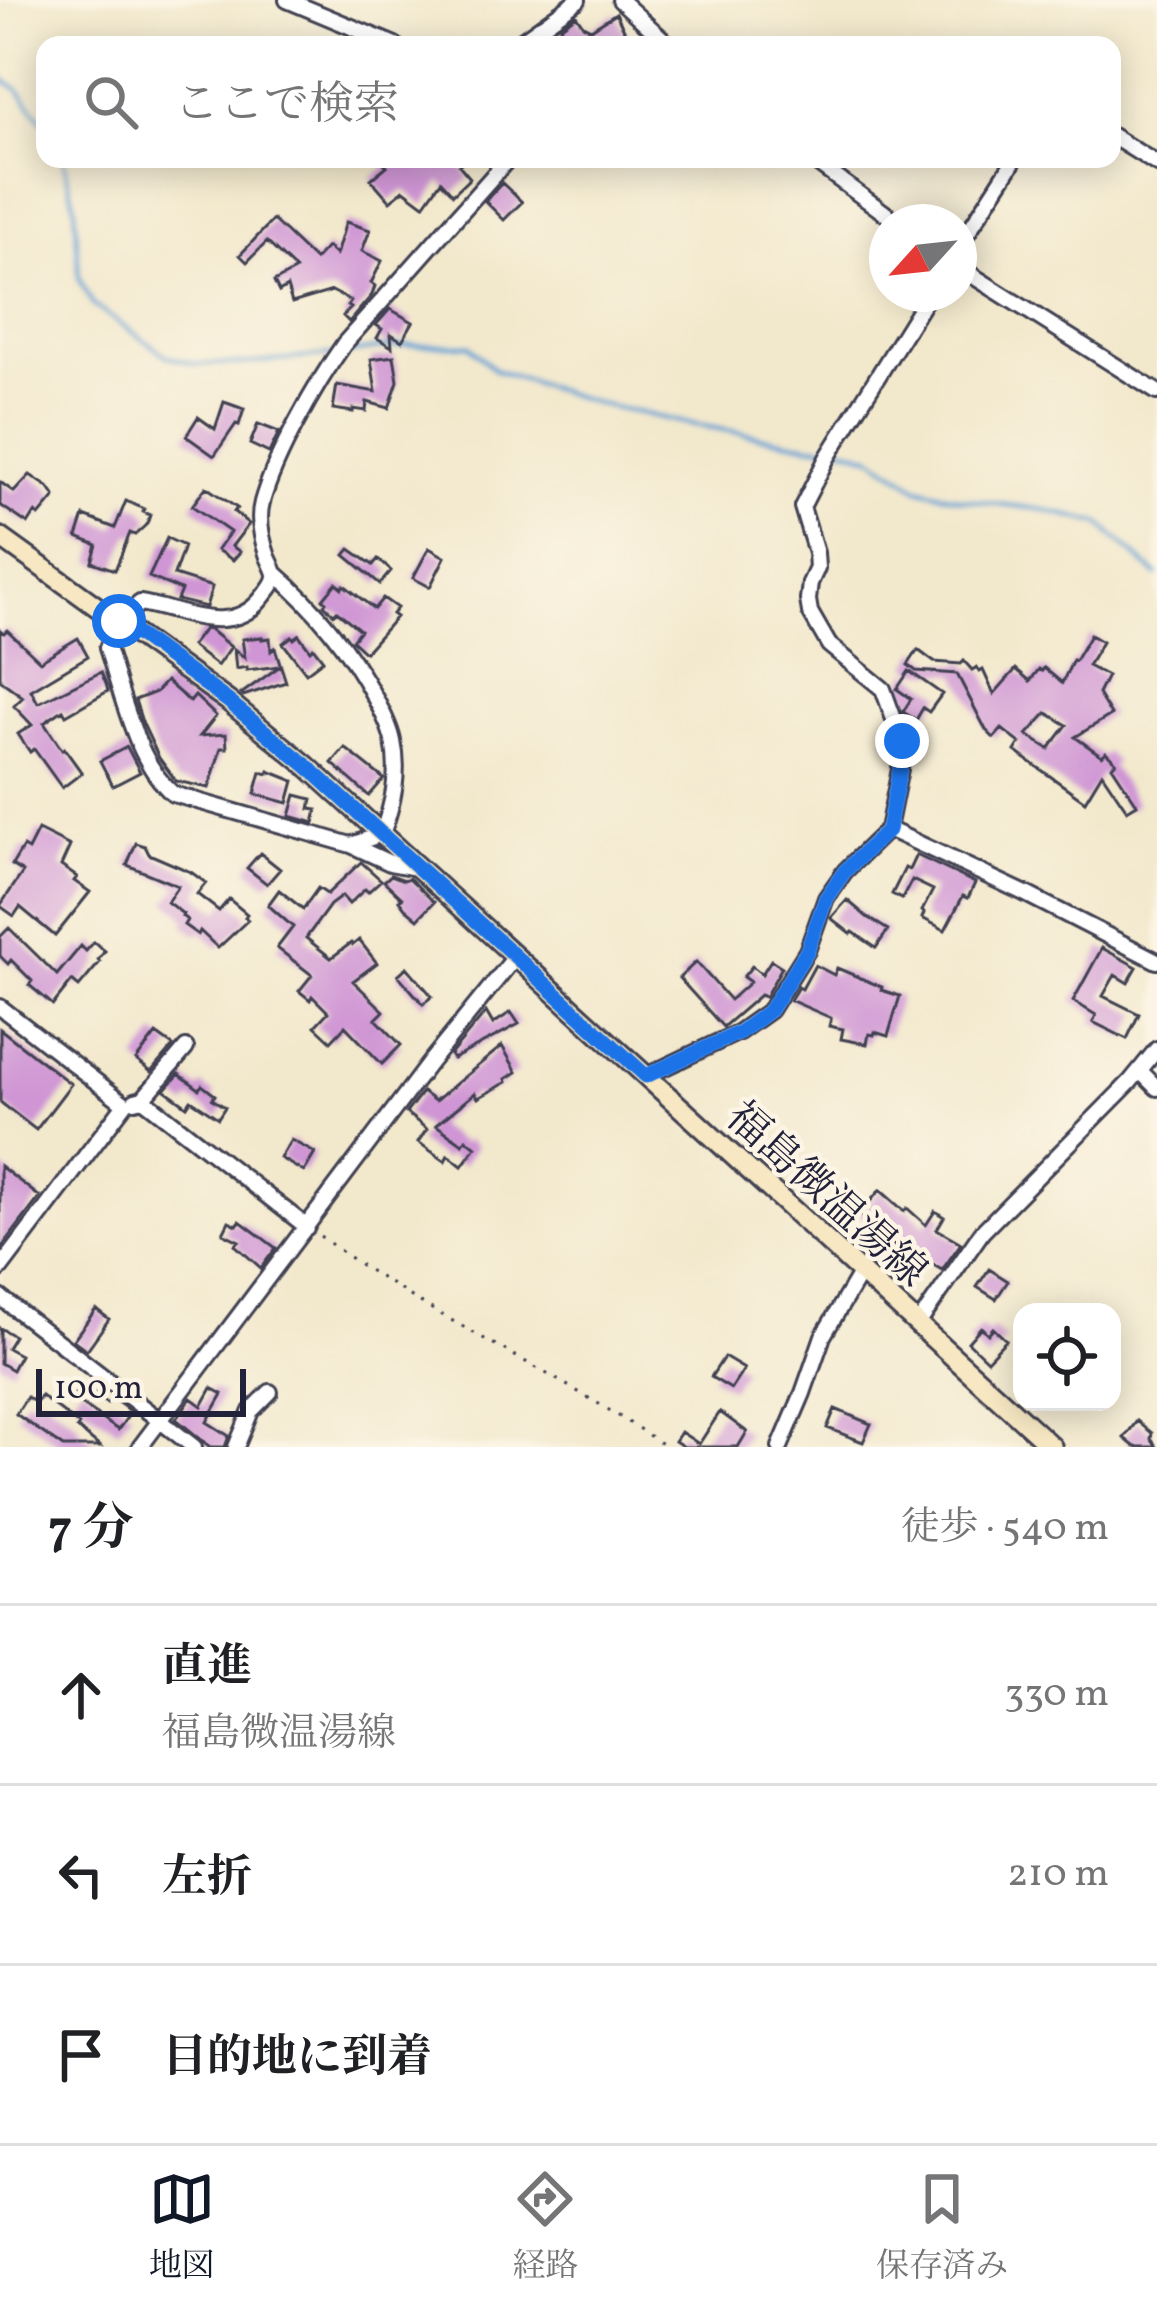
<!DOCTYPE html>
<html lang="ja">
<meta charset="utf-8">
<style>
:root{--surface:#fff;--page:#f2f2f2;--text:#202124;--muted:#757577;--line:#e0e0e0;--accent:#111827}
body{margin:0;font-family:Vollkorn,"Noto Serif JP",serif;background:var(--page);color:var(--text)}
.controls{position:absolute;right:36px;bottom:36px;display:grid;overflow:hidden;border-radius:24px;box-shadow:0 6px 30px #0003}
.controls button{width:108px;height:108px;display:grid;place-items:center;padding:0;border:0;border-bottom:3px solid var(--line);background:var(--surface);color:var(--text);font:60px sans-serif}
.compass{position:absolute;left:869px;top:204px;width:108px;height:108px;border-radius:50%;background:var(--surface);box-shadow:0 6px 30px #0003;rotate:243deg}
.scale{position:absolute;left:36px;bottom:30px;width:210px;box-sizing:border-box;padding-left:12px;border:6px solid #22223b;border-top:0;font-size:33px;line-height:42px;white-space:nowrap;color:#22223b;-webkit-text-stroke:9px #fcf5e5;paint-order:stroke}
.stop{position:absolute;width:36px;height:36px;margin:-27px;border:9px solid #1a73e8;border-radius:50%;background:#fff}
.stop.end{background:#1a73e8;border-color:#fff;box-shadow:0 3px 12px #0008}
.list{margin:0;padding:0;list-style:none}
h2{display:flex;justify-content:space-between;align-items:center;height:156px;margin:0;padding:0 48px;font-size:51px}
h2 small{font-size:39px;font-weight:400;color:var(--muted)}
.list li{display:grid;grid-template-columns:78px 1fr auto;gap:36px;align-items:center;box-sizing:border-box;height:180px;padding:0 48px;border-top:3px solid var(--line)}
.list b{display:block;font-size:45px;white-space:nowrap}
.list p{margin:0;font-size:39px;white-space:nowrap;color:var(--muted)}
.list em{font-size:39px;font-style:normal;color:var(--muted)}
.icon{flex:none;width:66px;height:66px;fill:none;stroke:currentColor;stroke-width:2;stroke-linecap:round;stroke-linejoin:round}
.map{position:relative;flex:none;width:1157px;height:1447px;overflow:hidden}
.search{position:absolute;background:var(--surface);box-shadow:0 6px 30px #0003;left:36px;right:36px;top:36px;height:132px;display:flex;align-items:center;gap:30px;box-sizing:border-box;padding:0 42px;border-radius:24px;color:var(--muted);font-size:45px}
.sheet{height:696px;background:var(--surface)}
nav{display:flex;justify-content:space-around;align-items:center;box-sizing:border-box;height:168px;border-top:3px solid var(--line);background:var(--surface);font-size:33px;color:var(--muted)}
nav a{display:grid;justify-items:center;gap:6px}
nav .on{color:var(--accent)}
.map>svg:first-child{display:block}
</style>
<div class="map">
<svg width="1157" height="1447" viewBox="0 0 1157 1447">
<rect width="100%" height="100%" fill="#fcf5e5"/>
<filter id="ink" filterUnits="userSpaceOnUse"><feTurbulence type="fractalNoise" baseFrequency=".00833" numOctaves="2"/><feDisplacementMap in="SourceGraphic" scale="24" xChannelSelector="R" yChannelSelector="G"/><feConvolveMatrix kernelMatrix="1 2 1 2 8 2 1 2 1" color-interpolation-filters="sRGB"/></filter>
<filter id="wash" filterUnits="userSpaceOnUse"><feTurbulence type="fractalNoise" baseFrequency=".004" numOctaves="4" result="noise"/><feDisplacementMap in="SourceGraphic" scale="48" xChannelSelector="R" yChannelSelector="G"/><feGaussianBlur stdDeviation="2.7" result="paint"/><feColorMatrix in="noise" values="0 0 0 0 0 0 0 0 0 0 0 0 0 0 0 0 0 1.4 0 .05"/><feComposite in="paint" operator="in"/></filter>
<g filter="url(#wash)">
<rect width="100%" height="100%" fill="#f2e8cc"/>
<g fill="none" stroke-linecap="round" stroke-linejoin="round">
<path stroke="#61a0d4" stroke-width="4.5" d="M0 77 19 90 45 124
M63 159 75 206 79 278 93 305 167 356 195 364H242L330 355
M341 354 407 345H469L495 370 595 403 685 423 809 445 846 448 873 457 918 488 961 499 1045 510 1099 523 1157 575"/>
</g>
<g id="blocks">
<path fill="#cf95d4" fill-rule="evenodd" d="M616 13 626 34 610 45H553L563 32 560 27 576 15 583 25 591 29Z
M380 159H465L459 165 470 178 453 194 441 181 424 205 404 190 390 201 371 179 387 166Z
M502 183 522 202 504 220 485 201Z
M273 220 315 260 327 247 336 255 346 222 370 230 362 251 382 261 371 283 375 286 372 295 349 322 343 316 351 308 348 306 351 301 332 291 292 303 287 287 279 292 274 282 296 270 267 242 247 262 240 255Z
M390 309 413 322 402 341 391 334 392 347 377 338 382 329 376 325Z
M394 356 398 381 389 408 367 402 366 411 353 409V412L333 409 337 385 376 392 371 359Z
M224 402 244 409 239 425 236 424 214 456 186 436 198 417 215 429Z
M258 424 279 432 269 453 250 444Z
M30 475 48 487 55 497 39 516 35 513 28 524 0 505V482L14 492Z
M206 487 237 508 234 512 249 524 232 546 240 552 233 560 217 550 230 532 192 506Z
M126 501 144 509 143 512 150 515 147 524 135 535 130 533 115 570 92 562 97 545 77 537 84 516 115 528Z
M167 538 184 546 174 575 212 587 206 607 177 600 181 590 149 577Z
M429 548 445 557 430 587 413 578Z
M350 549 373 565 378 559 391 571 380 584 345 555Z
M336 583 342 588 344 585 374 609 383 598 397 608 392 614 396 617 365 652 352 640 360 630 337 611 334 614 324 605 326 602 323 599Z
M204 629 210 630 231 647 217 666 191 646Z
M0 630 4 633 7 630 40 661 78 638 88 656 31 690 38 703 101 672 106 684 108 691 66 715 63 710 44 723 62 750 64 748 82 773 62 788 34 749 30 752 18 734 32 725 14 706 23 697 0 680Z
M299 635 310 650 313 647 323 660 306 673 283 643 292 636 294 639Z
M1090 635 1102 642 1088 666 1107 676 1098 694 1111 715 1075 737 1102 756 1106 752 1116 762 1112 766 1137 804 1127 810 1102 773 1085 801 1015 751 1020 743 1002 729 994 738 986 730 957 674 916 671 908 665 918 650 934 662 961 664 964 661 972 670 977 667 980 672 983 670 994 694 1016 669 1030 681 1039 669 1042 671 1044 668 1062 683 1073 660 1075 661ZM1047 713 1067 725 1049 749 1027 735Z
M262 637V639L270 638 271 651 275 648 286 682 243 696 241 694 280 666 247 670V667L236 669 234 649 245 658 242 639Z
M909 671 942 694 929 712 923 708 916 720 903 712 911 699 897 689Z
M166 681 190 702 195 696 216 716 200 736 226 734 227 748H221L209 788 176 781 159 758 142 722 135 700 156 692Z
M127 747 140 772 113 786 100 761Z
M345 748 384 779 369 796 332 763Z
M269 771 294 781 288 803 255 794 261 772 268 774Z
M296 795 312 799 310 809 317 810 314 823 290 816Z
M38 830 70 846 61 866 77 877 74 881 90 892 55 936 20 907 14 916 0 906 23 872 12 865 23 847 28 850Z
M136 843 145 846 149 854 191 872 206 883 197 894 219 911 229 899 247 914 245 917 248 920 218 948 200 931 198 935 184 925 187 920 182 916 183 914 167 902 178 886 127 865Z
M260 853 280 869 267 884 247 868Z
M916 855 975 883 968 898 963 896 945 930 922 918 924 913 922 911 933 890 912 880 902 899 892 894 905 868 909 870Z
M361 862 381 880 368 892 365 889 349 904 342 896 330 905 306 938 331 958 351 943 353 945 359 940 377 963 353 981 384 1011 376 1019 401 1045 382 1064 345 1026 331 1041 315 1026 328 1012 312 996 310 1000 299 991 312 975 277 948 293 927 268 905 279 890 303 909 318 888 327 894Z
M391 875 404 880 409 878 434 902 418 919 405 908 399 900 402 898 384 881Z
M847 900 867 917 888 930 876 948 853 932 851 934 831 918Z
M9 928 57 975 81 946 86 951 94 942 105 951 98 960 100 962 79 987 72 981 53 1005 29 985 32 981 11 960 8 964 0 956V937Z
M1102 948 1137 967 1128 983 1115 975 1103 996 1139 1014 1127 1039 1093 1022 1096 1015 1073 1001Z
M771 960 782 967 765 997 760 995 723 1027 679 978 696 962 730 1000 750 982 743 977 752 966 762 974Z
M815 965 834 975 837 968 882 987 881 990 900 996 888 1036 875 1032 874 1035 869 1034 867 1044 841 1039 843 1029 829 1026 831 1018 790 1000 798 987 802 989Z
M407 967 432 996 423 1004 398 975Z
M486 1012 493 1024 511 1012 519 1024 453 1059 450 1055Z
M0 1029 71 1084 36 1130 0 1102Z
M156 1034 173 1046 151 1072 136 1060Z
M502 1046 517 1072 506 1079 507 1082 478 1098 475 1093 436 1125 463 1144 466 1139 476 1147 462 1166 448 1155 445 1161 418 1142 427 1129 406 1113 422 1092 435 1101Z
M179 1074 199 1089 202 1085 215 1095 212 1099 225 1107 218 1118 191 1100 187 1106 165 1090Z
M291 1140 315 1153 304 1172 280 1158Z
M0 1166 40 1197 0 1250Z
M880 1190 904 1211 907 1208 926 1225 935 1211 944 1217 937 1229 961 1243 942 1270 918 1256 915 1264 859 1214Z
M229 1221 237 1225 240 1221 276 1248 261 1268 235 1245 239 1241 223 1233Z
M989 1269 1008 1281 996 1299 977 1287Z
M96 1309 109 1319 87 1350 73 1340Z
M981 1327 988 1334 993 1328 1006 1340 987 1360 968 1342Z
M0 1328 14 1336 7 1348 20 1355 12 1370 0 1363Z
M724 1357 744 1369 731 1389 711 1377Z
M82 1385 107 1404 112 1398 131 1412 118 1430 72 1398Z
M212 1388 223 1394 207 1422 229 1436 225 1447H210L176 1419 191 1398 202 1406Z
M41 1396 79 1425 77 1428 100 1447H63L16 1414 27 1397 36 1403Z
M835 1409 871 1424 863 1442 827 1428Z
M720 1412 747 1432 738 1447H684L675 1441 681 1432 699 1444Z
M1137 1421 1152 1433 1151 1439 1157 1447H1135L1124 1438Z"/>
</g>
</g>
<g filter="url(#ink)">
<use href="#blocks" fill-opacity="0" stroke="#414051" stroke-width="3"/>
<g fill="none" stroke-linecap="round" stroke-linejoin="round">
<g stroke="#414051" stroke-width="20">
<path id="street" d="M287 0 395 45
M620 0 669 45
M515 45 578 0
M1112 136 1157 164
M811 159 897 222
M959 246 1015 159
M959 267 1157 392
M275 573C317 609 349 649 375 698 382 711 390 726 393 741 400 773 393 804 382 834L351 845
M888 829 1024 893 1157 961
M417 868 390 863 351 845 173 794C136 762 122 693 107 648L119 621 140 603C180 609 230 639 262 598 267 591 276 583 275 574 275 572 269 559 268 557 262 540 257 520 262 502 275 456 316 384 344 344L508 159
M0 1007 125 1104 0 1269
M1140 1071 1157 1088
M646 1076 739 1032 770 1010 807 951 826 898 845 871 888 829 900 769 902 741 883 689 829 645 810 612 808 600 810 583 817 568 816 553 802 507 827 458 929 294
M143 1099 307 1227
M135 1101 143 1099 186 1048
M0 1297 194 1447
M918 1324 982 1232 1130 1082 1157 1049
M140 1447 430 1062 515 957
M236 1447 251 1411 270 1392
M780 1447 803 1393 823 1336 861 1272"/>
</g>
<g stroke="#414051" stroke-width="24">
<path id="secondary" d="M0 537 228 701 307 766 1052 1447"/>
</g>
<path stroke="#414051" stroke-width="3" stroke-dasharray="3 9" stroke-linecap="butt" d="M320 1236C428 1317 555 1370 666 1447"/>
<use href="#street" stroke="#fff" stroke-width="14"/>
<use href="#secondary" stroke="#f7e8c3" stroke-width="18"/>
</g>
</g>
<g fill="none" stroke-linecap="round" stroke-linejoin="round" filter="url(#ink)">
<path stroke="#1a73e8" stroke-width="15" d="M119 621 228 701 307 766 646 1076 740 1032 770 1010 807 951 826 898 845 871 888 830 900 769 902 741"/>
</g>
<g text-anchor="middle" stroke-width="9" stroke-linejoin="round" paint-order="stroke">
<g font-size="42" fill="#22223b" stroke="#fcf5e5">
<text transform="translate(828 1193) rotate(42)" y="15">福島微温湯線</text>
</g>
</g>
</svg>
<div class="controls">
<button><svg class="icon" aria-label="locate" viewBox="0 0 24 24"><circle cx="12" cy="12" r="6"/><path d="M12 2v4M12 18v4M2 12h4M18 12h4"/></svg></button>
</div>
<svg class="compass" viewBox="-18 -18 36 36"><path d="M0-13l5 13h-10z" fill="#e53935"/><path d="M0 13l5-13h-10z" fill="#757577"/></svg>
<div class="scale">100 m</div>
<div class="stop" style="left:119px;top:621px"></div>
<div class="stop end" style="left:902px;top:741px"></div>
<div class="search"><svg class="icon" aria-label="search" viewBox="0 0 24 24"><circle cx="10" cy="10" r="6"/><path d="M15 15l6 6"/></svg>ここで検索</div>
</div>
<section class="sheet">
<h2>7 分<small>徒歩 · 540 m</small></h2>
<ul class="list">
<li><svg class="icon" aria-label="ahead" viewBox="0 0 24 24"><path d="M12 20V5M6 11l6-6 6 6"/></svg><div><b>直進</b><p>福島微温湯線</p></div><em>330 m</em></li>
<li><svg class="icon" aria-label="left" viewBox="0 0 24 24"><path d="M17 20v-9H6M10 6l-5 5 5 5"/></svg><div><b>左折</b></div><em>210 m</em></li>
<li><svg class="icon" aria-label="arrive" viewBox="0 0 24 24"><path d="M6 21V4h12l-3 4 3 4H6"/></svg><div><b>目的地に到着</b></div></li>
</ul>
</section>
<nav>
<a class="on"><svg class="icon" aria-label="map" viewBox="0 0 24 24"><path d="M3 6l6-2 6 2 6-2v14l-6 2-6-2-6 2zM9 4v14M15 6v14"/></svg>地図</a>
<a><svg class="icon" aria-label="directions" viewBox="0 0 24 24"><path d="M12 3l9 9-9 9-9-9zM9 14v-3h6M13 9l2 2-2 2"/></svg>経路</a>
<a><svg class="icon" aria-label="saved" viewBox="0 0 24 24"><path d="M7 4h10v16l-5-4-5 4z"/></svg>保存済み</a>
</nav>
